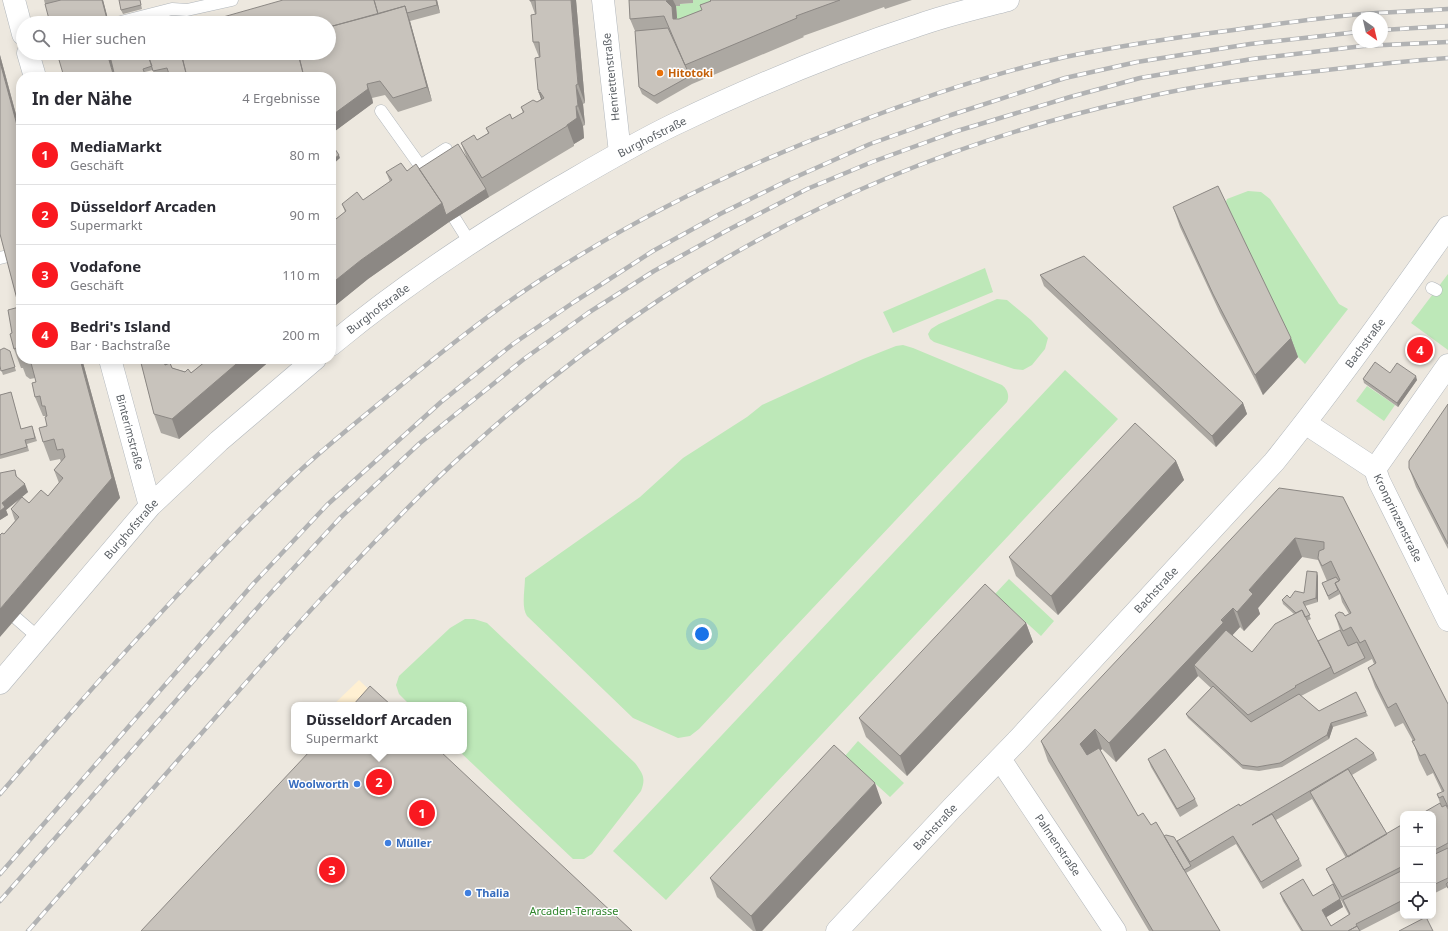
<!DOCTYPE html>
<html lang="de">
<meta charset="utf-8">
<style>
:root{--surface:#fff;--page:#f7f7f7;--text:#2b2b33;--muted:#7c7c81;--line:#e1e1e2;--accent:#f91920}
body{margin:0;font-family:"Noto Sans",sans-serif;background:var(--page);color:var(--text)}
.controls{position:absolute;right:12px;bottom:12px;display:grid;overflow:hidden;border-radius:8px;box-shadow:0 2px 10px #0003}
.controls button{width:36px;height:36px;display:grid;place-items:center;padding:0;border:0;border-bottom:1px solid var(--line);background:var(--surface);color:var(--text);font:20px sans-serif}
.compass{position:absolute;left:1352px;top:12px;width:36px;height:36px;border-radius:50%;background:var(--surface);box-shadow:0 2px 10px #0003;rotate:146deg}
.you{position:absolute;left:702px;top:634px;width:14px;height:14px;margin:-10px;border:3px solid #fff;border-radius:50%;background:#1a73e8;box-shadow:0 0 0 6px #1a73e833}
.badge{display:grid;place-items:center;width:26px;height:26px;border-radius:50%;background:var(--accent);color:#fff;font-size:13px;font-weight:700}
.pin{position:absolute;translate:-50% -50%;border:2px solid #fff;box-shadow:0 1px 4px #0006}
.popup{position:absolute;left:291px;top:702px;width:176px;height:52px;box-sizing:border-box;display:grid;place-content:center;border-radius:8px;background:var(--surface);filter:drop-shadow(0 1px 3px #0005);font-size:13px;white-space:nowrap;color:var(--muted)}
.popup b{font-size:15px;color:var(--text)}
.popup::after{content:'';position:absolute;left:50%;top:100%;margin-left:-8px;border:8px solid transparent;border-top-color:var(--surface)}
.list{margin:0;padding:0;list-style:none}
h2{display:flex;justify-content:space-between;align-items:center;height:52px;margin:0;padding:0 16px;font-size:17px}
h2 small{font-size:13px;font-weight:400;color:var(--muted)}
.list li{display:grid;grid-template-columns:26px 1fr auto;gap:12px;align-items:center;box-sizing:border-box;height:60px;padding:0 16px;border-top:1px solid var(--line)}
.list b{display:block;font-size:15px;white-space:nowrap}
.list p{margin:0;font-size:13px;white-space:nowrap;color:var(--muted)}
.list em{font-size:13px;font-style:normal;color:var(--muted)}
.icon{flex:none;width:22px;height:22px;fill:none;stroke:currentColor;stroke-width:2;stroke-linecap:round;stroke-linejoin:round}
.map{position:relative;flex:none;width:1448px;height:931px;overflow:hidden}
.search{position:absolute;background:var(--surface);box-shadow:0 2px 10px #0003;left:16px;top:16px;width:320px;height:44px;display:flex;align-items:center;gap:10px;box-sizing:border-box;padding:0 14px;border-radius:22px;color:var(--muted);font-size:15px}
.panel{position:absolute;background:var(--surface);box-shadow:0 2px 10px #0003;left:16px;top:72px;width:320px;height:292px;border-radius:16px}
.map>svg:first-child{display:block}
</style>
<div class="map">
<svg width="1448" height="931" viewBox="0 0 1448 931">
<rect width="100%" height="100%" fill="#ede8df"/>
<path fill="#fff0d2" d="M359 680 385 705H333Z"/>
<path fill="#bde8b8" d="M693 0H788L673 21 677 18 676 6H680V4L693 3Z
M1248 191 1261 192 1270 199 1339 304 1348 309 1305 364 1298 357 1225 205 1227 199Z
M985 268 993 292 893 333 883 312Z
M1448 274V350L1411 323Z
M997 299 1007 300 1031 320 1048 338 1045 349 1032 365 1023 370 1014 369 934 342 930 339 928 334 931 329 939 324Z
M903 345 913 348 1002 385C1007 389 1010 395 1007 402L699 729 690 736 678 738 633 718 527 616C521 607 525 589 525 578L640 497 683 458 747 417 762 405 863 359 896 346Z
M1065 370 1118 419 666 900 613 851Z
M1367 386 1395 405 1384 421 1356 401Z
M1009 579 1054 621 1041 636 995 594Z
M465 619H474L487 623 635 763C643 774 646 778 641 791L592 854 584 859H573L459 751H464V705H410L399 694 396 685 399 676 450 628Z
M858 741 904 783 890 797 845 756Z"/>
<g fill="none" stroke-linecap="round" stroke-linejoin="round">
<g stroke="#b2b7bc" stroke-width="13">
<path id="lane" d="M117 23 172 9 187 10 232 0
M381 111 426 174
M420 166 446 149
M455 219 470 243
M0 258 8 256
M1432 288 1436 290
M16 618 39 638"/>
</g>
<g stroke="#b2b7bc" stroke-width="23">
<path id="street" d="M14 0 23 34
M603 0 620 153
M28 53 35 77
M331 345C402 286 479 235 559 188 597 166 634 144 673 125 752 87 833 53 916 26 946 15 977 8 1008 0
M110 359 150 506
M1305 423 1375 469 1379 481 1448 620
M1375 469 1448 365
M0 683 150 506 219 441 315 359
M1000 759 1115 931
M837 931 953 807 1017 741 1274 462C1335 386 1392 306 1448 227"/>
</g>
<use href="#lane" stroke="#fff" stroke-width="12"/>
<use href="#street" stroke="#fff" stroke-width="22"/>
<g stroke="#b1b2b3" stroke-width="4.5">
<path id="rail" d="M1382 30 1448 26
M0 794C45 742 90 690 136 640 186 585 237 530 291 479 318 453 347 430 376 406 433 359 491 311 553 272 645 213 743 166 845 127 917 99 990 74 1065 57 1119 46 1172 38 1226 31 1271 25 1317 18 1362 14 1391 12 1420 11 1448 9
M0 874 253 584 327 505 441 402 513 344 574 302 653 251 720 214 789 180 870 144 951 115 1065 78 1137 62 1250 44 1358 32
M0 901 267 597 340 518 420 443 524 359 588 313 654 271 726 231 807 189 872 162 957 131 1070 97 1140 78 1252 59 1363 46 1448 42
M28 931C95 855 162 779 229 702 282 641 336 581 393 523 417 498 442 473 468 450 528 395 591 345 659 300 804 203 968 137 1138 99 1197 85 1258 77 1318 71 1361 66 1405 61 1448 58"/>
</g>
<use href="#rail" stroke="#fff" stroke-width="3" stroke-dasharray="9" stroke-linecap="butt"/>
</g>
<path fill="#aca8a2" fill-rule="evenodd" d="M44 0H103L109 23 45 4Z
M140 0 142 9 123 14 121 10Z
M437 0 440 13 410 21 432 101 398 112 385 95 372 98 373 103 331 134V77L169 76 164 77H155L153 70 145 72 57 53H109L110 56 140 53 141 59 329 23Z
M530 0H576L585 103 583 104 585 125 583 126 584 138 574 144V146L489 197 449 222 368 279 331 309V223L345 212 342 204 363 200 390 182 386 172 419 169 466 156 461 143 477 140 488 133 486 128 512 119 523 113 521 107 537 102 541 99 538 90 539 57 533 42 535 14Z
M629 0H693V3L680 4V3V6H676L677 18 676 19H679L702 10 710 1V0H912L885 9 884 7 803 36 804 37 692 84 657 104 642 94 639 87 635 31 630 19Z
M0 55 21 133V359H82L120 498 4 534 15 521 11 509 21 498 6 510 8 515 0 520 15 470 17 477 28 492 22 497 29 503 48 496 59 483 54 470 61 462 60 459 50 461 43 442 47 426 46 417V416H43L35 397 36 382 35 378 30 379 26 376 23 368H21L14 349 12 333 19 307 0 234Z
M1173 207 1291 338 1298 357 1263 395 1220 313 1180 227Z
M1040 275 1243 403 1247 414 1216 447 1044 286Z
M11 355 16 371 3 375 0 366Z
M140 359H176L177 362 170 364 172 368 191 373 202 364 200 359H272L179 439 161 433 154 414Z
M1390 373 1417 380 1398 407 1364 383 1363 379Z
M11 392 21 429 32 426 37 441 27 444 29 451 0 459V395Z
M1448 404V549L1416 487 1409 468Z
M1176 461 1184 480 1058 615 1016 576 1009 557Z
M1343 497 1448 704V889L1447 887 1433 894V814L1440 803 1437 794 1442 792 1433 773 1427 776 1419 760 1413 741 1403 723 1395 727 1375 687 1368 668 1374 664 1372 659 1301 696 1319 711 1366 712 1368 716 1333 727 1329 739 1282 767 1259 771 1243 769 1188 718 1186 714 1211 688 1198 676 1116 762 1102 749 1100 751 1138 816 1164 836 1178 844 1177 841 1240 806 1374 753 1377 760 1352 775 1387 834 1403 824V909L1360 931H1301L1283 901 1280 893 1313 896 1333 884 1326 869 1346 858 1312 799 1276 820 1299 859 1302 866 1263 889 1236 844 1186 873 1220 931H1149L1048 761 1041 741ZM1302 557 1318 560 1327 581 1322 583 1329 600 1340 594 1342 602 1349 614 1345 616 1335 615 1340 630 1318 641 1307 621 1311 619 1305 606 1318 602V576L1304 593 1282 600 1283 604 1294 614 1252 652 1232 635 1240 627 1244 631 1260 614 1258 608ZM1334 887 1349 915 1331 926 1326 917 1343 907 1340 899Z
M1026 623 1033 642 907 776 866 737 859 718Z
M1148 759 1195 799 1198 806 1180 817 1151 767Z
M882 803 762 931H753L717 897 710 878Z"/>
<path fill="#8c8884" d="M102 0H103L109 23H108Z
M436 0H437L440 13 437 5Z
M571 0H576L585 103 578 84Z
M668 0H673L676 6 677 18 676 19 679 26 680 39 666 1Z
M405 6 410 21 432 101 427 87Z
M107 53H109L116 77H114Z
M0 55 21 133V140L0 62Z
M367 84 372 98 373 103 331 134V116Z
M576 85 583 104 585 125 578 106Z
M540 92 547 112H546L539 93Z
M576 106 583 126 584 138 574 144 567 125Z
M339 155 340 158 331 166V161Z
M486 189 489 197 449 222 368 279 331 309V284L361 260 442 203Z
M1291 338 1298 357 1263 395 1255 375Z
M80 359H82L120 498 0 637V609L112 478Z
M163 359H165L167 365H165Z
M242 359H272L179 439 172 419Z
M1416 376 1417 380 1398 407 1397 403Z
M1243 403 1247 414 1216 447 1212 436Z
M1176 461 1184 480 1058 615 1051 596Z
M25 484 28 492 6 510 8 515 0 520V511L2 503Z
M1295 538 1302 557 1258 608 1260 614 1244 631 1237 612 1249 590Z
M1317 572 1318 576V602L1316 598Z
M1233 608 1240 627 1229 639 1194 665 1198 676 1116 762 1109 743Z
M1026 623 1033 642 907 776 900 756Z
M1331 723 1333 727 1329 739 1327 735Z
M1095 729 1102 749 1087 764 1080 744Z
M875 783 882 803 762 931H756L751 916Z
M1340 899 1343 907 1325 918 1322 910Z"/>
<path fill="#c8c3bc" stroke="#8c8884" d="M61 0H102L108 23H100L98 19 83 23H50L45 4Z
M119 0H140L141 5 121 10Z
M283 0H374L378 14 329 27V23H202Z
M374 0H436L437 5 407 13 405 6 378 14Z
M530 0H571L578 84 576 85 578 106H576L577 118 567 125V126L482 178 461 143 474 135 477 140 489 133 486 128 510 114 512 119 524 112 521 107 533 100 537 102 544 98 540 92 539 93V90H538L535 58 540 57 539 42H533L531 15 536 14 535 0 530 1Z
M629 0H668L666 1 672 7 673 19H679L702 10 700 5 711 1 710 0H840L796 16 797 18 685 65 664 16 630 19Z
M405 6 427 87 393 98 380 81 367 84 368 89 331 116V77H304L298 53H329V27Z
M171 17 173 23H148Z
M98 19 99 23H83Z
M195 21V23H188Z
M668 28 690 76 654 96 639 87 635 31Z
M57 53H107L114 77H64Z
M121 53H139L141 59 151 56V57L149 58 152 66 143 69 146 77H115L110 56Z
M150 53H181L187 77H170L167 68 153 71 149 58 151 57Z
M181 53H298L304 77H187Z
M0 62 21 140V359L19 357 16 348 14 349 10 334 12 333 8 310 19 307 0 234Z
M331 143 339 155 331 161Z
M458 144 486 189 446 215 442 203 419 169Z
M401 163 407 171 416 164 442 203 361 260 331 284V223L346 211 342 204 357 192 363 200 392 180 386 172Z
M1218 186 1291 338 1255 375 1213 294 1173 207Z
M1084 256 1243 403 1212 436 1040 275Z
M4 348 10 351 15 367 1 371 0 366V350Z
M30 359H80L112 478 0 609V535L2 533 4 534 19 517 11 509 22 497 29 503 41 490 48 496 63 478 54 470 65 457 63 449 57 450 54 439 43 442 39 428 47 426 45 417 47 416 45 406H42L40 396 35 397 32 383 36 382Z
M140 359H163L165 365 170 363 172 368 185 372 188 369 191 373 206 361 204 359H242L172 419 154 414Z
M1375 362 1390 373 1397 363 1416 376 1397 403 1363 379Z
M11 392 21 429 32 426 35 438 25 440 27 447 0 455V395Z
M1448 404V544L1409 468V461Z
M1135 423 1176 461 1051 596 1009 557Z
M15 470 16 476 25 484 2 503 5 507 0 511V473Z
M1279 488 1343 497 1448 704V807L1443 796 1439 798 1437 794 1444 791 1425 754 1420 756 1412 741 1415 740 1396 703 1388 708 1368 668 1376 663 1365 640 1360 643 1351 627 1343 631 1335 615 1339 612 1343 613 1345 616 1351 613 1335 583 1340 580 1331 561 1322 566 1318 558 1319 551 1324 549V542L1295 538 1249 590 1253 594 1237 612 1233 608 1221 620 1223 622V623L1109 743 1095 729 1080 744 1087 755 1099 748 1138 816 1143 813 1151 825 1156 822 1220 931H1153L1041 741Z
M1307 571 1317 572 1316 598 1303 602 1310 615 1305 617 1302 610 1296 613 1282 600 1287 595 1290 598 1295 591 1304 593Z
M1336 577 1339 581 1335 583 1338 590 1328 596 1322 583Z
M985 584 1026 623 900 756 859 718Z
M1302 610 1331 667 1295 686 1296 687 1248 715 1194 665 1226 630 1252 652 1275 624Z
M1340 630 1348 646 1357 642 1365 658 1334 674 1331 667 1318 641Z
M370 686 391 705H353Z
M1213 686 1251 722 1299 694 1319 711 1356 692 1366 712 1331 723 1327 735 1280 763 1257 767 1242 765 1186 714Z
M1356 738 1374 753 1252 825 1272 814 1299 859 1261 882 1233 836 1190 862 1177 841 1239 804 1240 806Z
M834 745 875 783 751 916 710 878Z
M1165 749 1195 799 1177 809 1148 759Z
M310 751H440L632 931H141Z
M1348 769 1387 834 1348 857 1310 792Z
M1440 803 1442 807 1446 805 1448 809V843L1433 851V814H1421Z
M1403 824V866L1342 897 1326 869Z
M1166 835 1174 837 1191 866 1184 870 1164 836Z
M1448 848V878L1433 885V855Z
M1403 870V900L1356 924 1357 926 1348 931H1303L1280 893 1303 879 1313 896 1333 884 1340 899 1322 910 1331 926 1350 914 1343 900Z
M1448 882V888L1446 884Z
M1426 917 1433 931H1399Z
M1357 926 1360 931H1348Z"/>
<circle fill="#e8710a" stroke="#fff" stroke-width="1.5" cx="660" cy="73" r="4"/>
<g fill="#3f7fe0" stroke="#fff" stroke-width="1.5">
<circle cx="357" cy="784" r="4"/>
<circle cx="388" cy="843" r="4"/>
<circle cx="468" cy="893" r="4"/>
</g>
<g text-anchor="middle" stroke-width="3" stroke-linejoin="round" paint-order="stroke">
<g font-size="11" font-weight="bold" fill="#c56008" stroke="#fff" text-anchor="start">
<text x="668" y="77">Hitotoki</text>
</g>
<g font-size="11" fill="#585d62" stroke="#fff">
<text transform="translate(611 77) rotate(-96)" y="4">Henriettenstraße</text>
<text transform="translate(652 137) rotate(-27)" y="4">Burghofstraße</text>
<text transform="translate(378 309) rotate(-37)" y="4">Burghofstraße</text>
<text transform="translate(1365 343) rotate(-53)" y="4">Bachstraße</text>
<text transform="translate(130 432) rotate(75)" y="4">Binterimstraße</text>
<text transform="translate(1398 518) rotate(64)" y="4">Kronprinzenstraße</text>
<text transform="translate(131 529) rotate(-49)" y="4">Burghofstraße</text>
<text transform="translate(1156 590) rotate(-47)" y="4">Bachstraße</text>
<text transform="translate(935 827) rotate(-47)" y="4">Bachstraße</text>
<text transform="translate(1058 845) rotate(56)" y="4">Palmenstraße</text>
</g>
<g font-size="11" font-weight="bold" fill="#366cbe" stroke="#fff" text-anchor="start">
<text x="349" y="788" text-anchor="end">Woolworth</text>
<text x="396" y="847">Müller</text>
<text x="476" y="897">Thalia</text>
</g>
<g font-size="11" fill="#31852d" stroke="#fff">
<text x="574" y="915">Arcaden-Terrasse</text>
</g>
</g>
</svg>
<div class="controls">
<button>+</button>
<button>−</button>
<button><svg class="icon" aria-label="locate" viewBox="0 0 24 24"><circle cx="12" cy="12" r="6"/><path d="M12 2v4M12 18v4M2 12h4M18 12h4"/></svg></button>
</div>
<svg class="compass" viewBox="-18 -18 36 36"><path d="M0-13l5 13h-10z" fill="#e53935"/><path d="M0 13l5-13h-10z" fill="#7c7c81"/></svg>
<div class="you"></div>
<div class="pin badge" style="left:422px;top:813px">1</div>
<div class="pin badge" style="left:379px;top:782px">2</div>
<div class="popup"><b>Düsseldorf Arcaden</b>Supermarkt</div>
<div class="pin badge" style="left:332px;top:870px">3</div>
<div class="pin badge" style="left:1420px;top:350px">4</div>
<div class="search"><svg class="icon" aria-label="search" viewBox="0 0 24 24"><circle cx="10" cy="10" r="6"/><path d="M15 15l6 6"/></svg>Hier suchen</div>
<section class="panel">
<h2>In der Nähe<small>4 Ergebnisse</small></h2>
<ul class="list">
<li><span class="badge">1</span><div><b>MediaMarkt</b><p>Geschäft</p></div><em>80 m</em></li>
<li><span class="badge">2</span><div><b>Düsseldorf Arcaden</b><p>Supermarkt</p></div><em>90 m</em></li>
<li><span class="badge">3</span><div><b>Vodafone</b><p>Geschäft</p></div><em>110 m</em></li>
<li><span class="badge">4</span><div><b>Bedri's Island</b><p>Bar · Bachstraße</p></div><em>200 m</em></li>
</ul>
</section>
</div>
